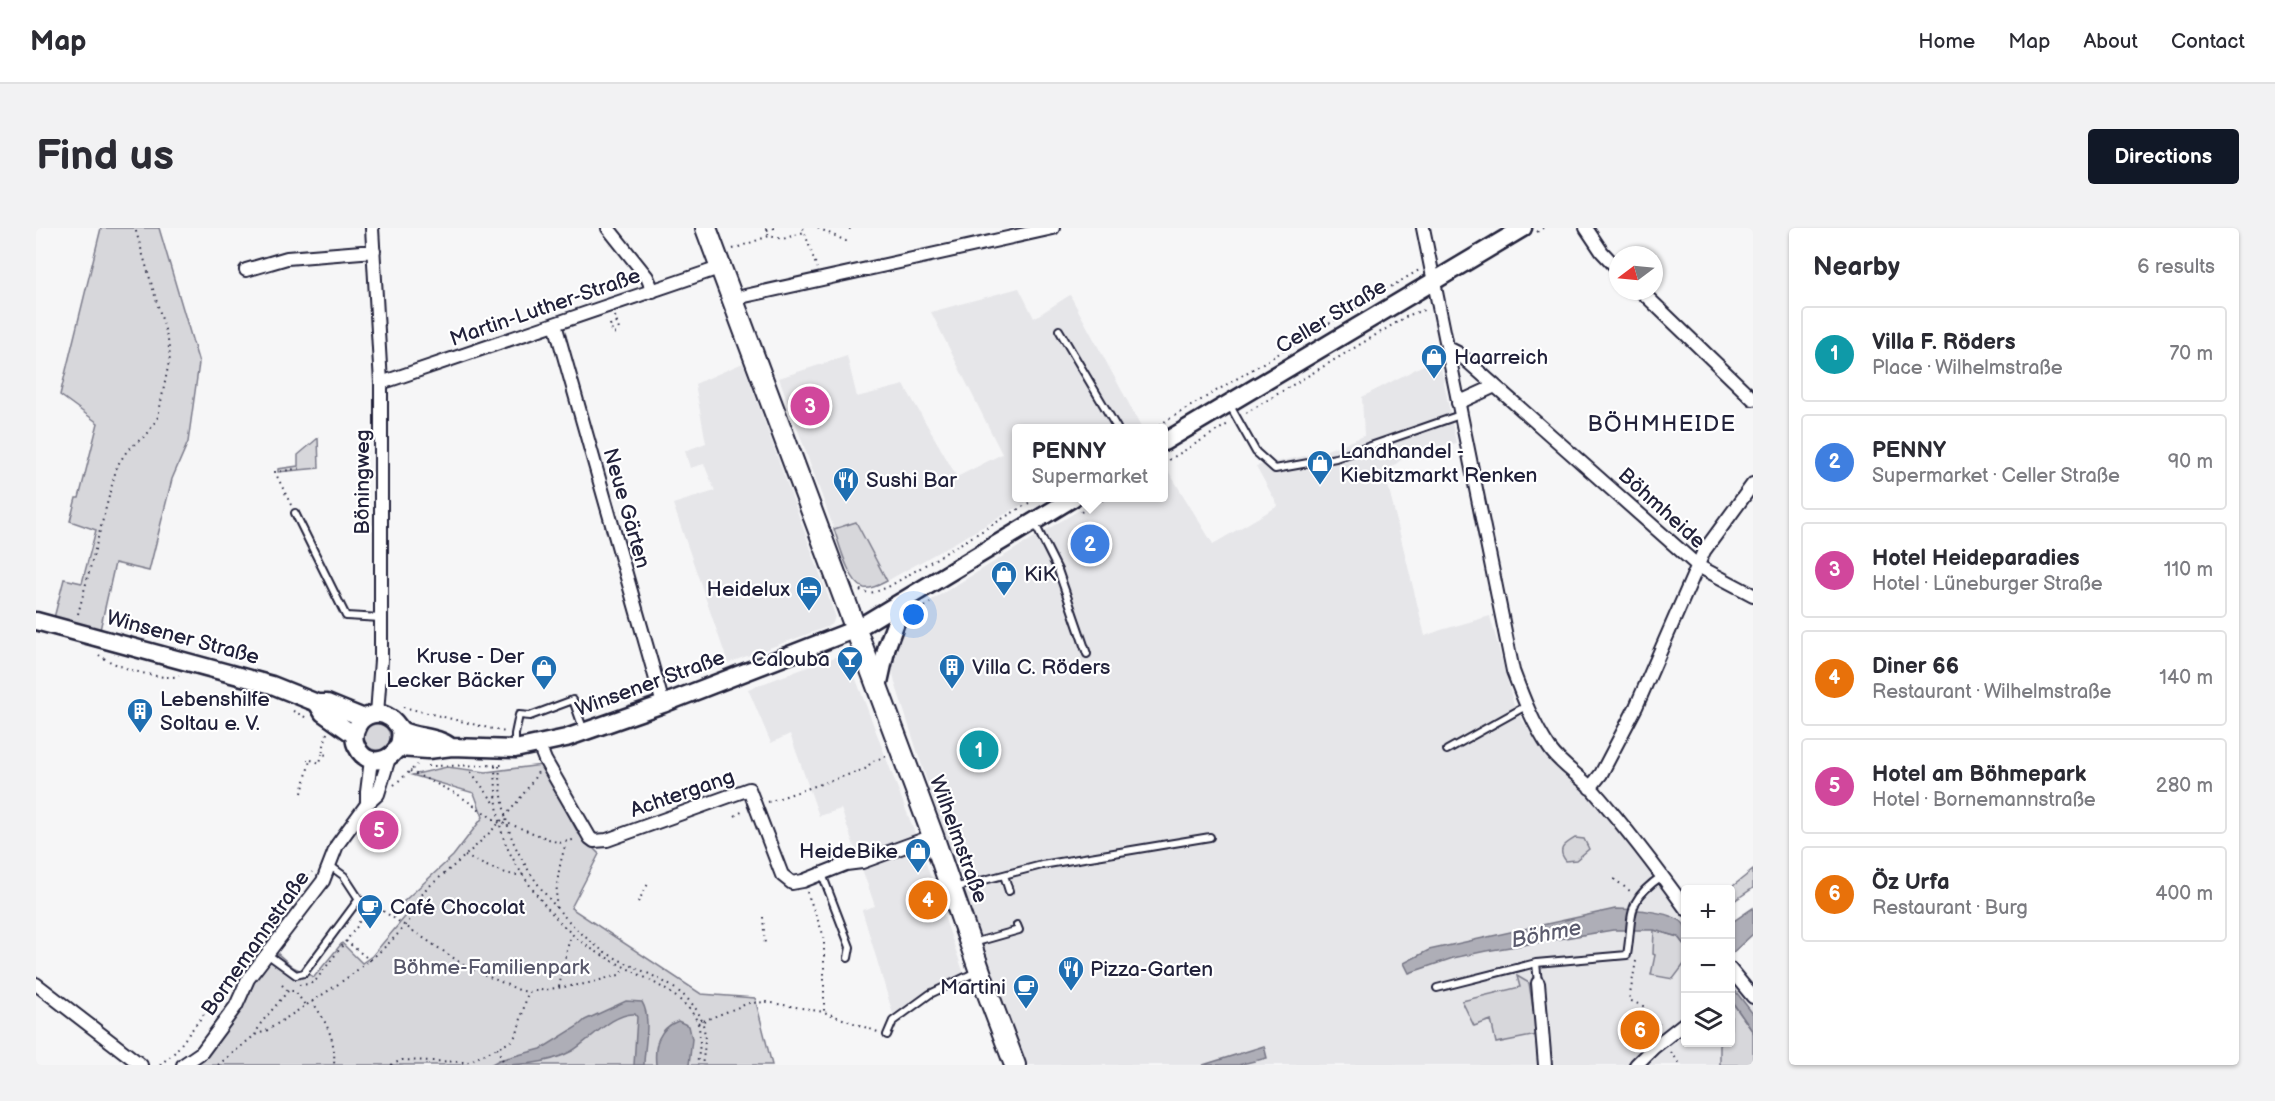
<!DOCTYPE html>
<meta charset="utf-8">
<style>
:root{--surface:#fff;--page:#f2f2f3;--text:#2b2b33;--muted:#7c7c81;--line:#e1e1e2;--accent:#111827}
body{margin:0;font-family:"Balsamiq Sans",sans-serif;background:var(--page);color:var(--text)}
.controls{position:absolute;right:18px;bottom:18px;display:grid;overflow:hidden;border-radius:6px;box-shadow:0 2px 4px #0004}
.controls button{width:54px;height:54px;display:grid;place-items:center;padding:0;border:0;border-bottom:2px solid var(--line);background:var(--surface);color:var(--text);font:30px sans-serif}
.compass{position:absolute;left:1573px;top:18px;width:54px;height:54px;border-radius:50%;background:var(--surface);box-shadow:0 2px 4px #0004;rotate:254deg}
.you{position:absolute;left:878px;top:387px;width:21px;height:21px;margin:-15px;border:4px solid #fff;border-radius:50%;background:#1a73e8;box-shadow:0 0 0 9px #1a73e833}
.badge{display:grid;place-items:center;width:39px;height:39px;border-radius:50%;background:var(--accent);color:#fff;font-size:20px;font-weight:700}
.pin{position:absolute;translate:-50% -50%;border:3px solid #fff;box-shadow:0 2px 6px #0006}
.popup{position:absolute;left:976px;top:196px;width:156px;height:78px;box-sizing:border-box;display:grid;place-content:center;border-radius:6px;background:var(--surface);filter:drop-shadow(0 2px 4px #0005);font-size:20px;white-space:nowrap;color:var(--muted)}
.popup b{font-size:22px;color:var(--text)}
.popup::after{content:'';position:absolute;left:50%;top:100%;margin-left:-12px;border:12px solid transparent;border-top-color:var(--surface)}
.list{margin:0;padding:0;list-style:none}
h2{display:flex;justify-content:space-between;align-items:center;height:78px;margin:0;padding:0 24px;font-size:26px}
h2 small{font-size:20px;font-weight:400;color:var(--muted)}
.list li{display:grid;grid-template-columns:39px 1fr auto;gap:18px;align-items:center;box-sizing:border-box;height:96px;margin:0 12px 12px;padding:0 12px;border:2px solid var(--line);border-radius:6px}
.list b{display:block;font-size:22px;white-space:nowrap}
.list p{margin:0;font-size:20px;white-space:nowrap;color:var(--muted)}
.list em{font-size:20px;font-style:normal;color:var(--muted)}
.icon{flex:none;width:33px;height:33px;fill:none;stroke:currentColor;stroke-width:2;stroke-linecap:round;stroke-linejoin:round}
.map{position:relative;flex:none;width:1717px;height:837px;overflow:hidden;border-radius:6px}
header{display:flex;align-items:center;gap:36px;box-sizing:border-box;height:84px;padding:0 30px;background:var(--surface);border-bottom:2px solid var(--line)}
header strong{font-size:28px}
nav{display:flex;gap:33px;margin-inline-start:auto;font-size:21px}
.intro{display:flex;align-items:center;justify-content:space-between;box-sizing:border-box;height:144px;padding:0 36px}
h1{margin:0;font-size:42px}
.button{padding:15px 27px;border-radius:6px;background:var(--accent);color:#fff;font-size:21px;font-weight:700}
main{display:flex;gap:36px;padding:0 36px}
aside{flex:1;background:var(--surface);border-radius:6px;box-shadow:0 2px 4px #0004}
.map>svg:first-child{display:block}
</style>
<header>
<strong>Map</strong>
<nav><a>Home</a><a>Map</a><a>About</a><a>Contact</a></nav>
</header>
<div class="intro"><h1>Find us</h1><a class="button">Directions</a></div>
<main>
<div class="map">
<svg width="1717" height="837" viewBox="0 0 1717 837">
<rect width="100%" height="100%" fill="#f6f6f7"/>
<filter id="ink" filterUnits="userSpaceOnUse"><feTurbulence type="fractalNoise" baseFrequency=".0167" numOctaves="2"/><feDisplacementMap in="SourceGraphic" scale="12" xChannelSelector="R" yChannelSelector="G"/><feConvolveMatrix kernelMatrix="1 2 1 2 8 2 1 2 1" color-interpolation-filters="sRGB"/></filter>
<g filter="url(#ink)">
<path fill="#e6e6e9" d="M983 60 998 90 1034 67 1106 200H980V270H998L851 353 820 294 798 301 743 150 811 128 821 169 868 157 921 249 966 226 895 84Z
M1403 129 1420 215 1372 226 1349 245 1389 408 1405 402 1454 388 1479 481 1499 511 1587 605 1649 690 1650 814H1694L1695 749 1717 770V837H990L928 667 860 458 855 438 857 419 871 387 1063 270H1128V236L1177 316 1242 278 1220 238 1283 225 1328 208 1326 169Z
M707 135 799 387 797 395 791 399 692 435 637 276 679 263 668 236 654 240 649 223 670 215 659 156Z
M810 425 886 624 928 746 890 763 857 786 826 682 839 678 805 581 783 588 754 506 735 515 712 461Z"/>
<path fill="#d7d7db" stroke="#7c7c8b" stroke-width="1.5" d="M65 0H123L163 135 152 214 136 251 113 343 79 335 64 402 18 390 28 351 46 355 60 302 34 293 40 270H43L62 195 24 167Z
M282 210 283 240 242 244V241L262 238V227Z
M820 294 851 353C845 356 835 362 828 360 813 355 803 315 798 301Z
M328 509a13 13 0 1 1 26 0a13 13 0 1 1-26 0Z
M506 537 542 605 563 626 535 680 665 766 719 770 736 837H158L165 833 211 771 215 756 233 731 242 726 257 739 278 749 306 715 326 735 336 728 374 683 366 675 417 628 447 589 438 565 376 547 411 539 450 544Z
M1539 610 1548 611 1553 621 1540 632 1530 633C1520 621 1529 616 1539 610Z
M1717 642V660L1695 675 1694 662H1692Z
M1618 702 1642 709 1649 718V735L1637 751 1615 747 1619 727 1617 726Z
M1481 748 1493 755 1501 807 1460 815 1455 792 1438 798 1426 773 1484 759Z
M1696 774 1717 804V837H1684V815L1694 814Z"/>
<path fill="#aeaeb7" stroke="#767685" stroke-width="1.5" d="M1717 680V706L1695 726V695Z
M1579 681C1594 681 1642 683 1649 698 1651 703 1649 712 1649 718L1642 709 1618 702H1577L1450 723 1417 730 1373 745 1368 735 1393 722Z
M1694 756 1717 786V804L1695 772Z
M590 773 606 774C616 791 608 818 608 837H598L601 789 599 786C578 784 553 813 536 823 510 837 482 837 454 837L463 832 505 821 542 798 549 792Z
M642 793 653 798 656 811 653 837H620C618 817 622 801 642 793Z
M1228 818 1231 830 1202 837H1167Z"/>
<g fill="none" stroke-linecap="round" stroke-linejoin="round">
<g stroke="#22223b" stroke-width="10">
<path id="lane" d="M1023 102 1081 200
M1193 176 1220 224 1239 241 1300 230 1424 187
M259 285 310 388 345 390
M998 294 1022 342 1051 426
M479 519V506L483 487 494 488 537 472 548 503
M1411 522 1490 478
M786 646 814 719 812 730
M968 647 973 663
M918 660 1006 637 1174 609
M937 715 983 702 981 697
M231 726 260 747 268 745 323 671 308 648 293 637
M1500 735 1502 755
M1401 760 1500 735 1591 727C1598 686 1588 674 1626 648
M851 807 857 793 894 766 940 744"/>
</g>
<g stroke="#22223b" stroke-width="16">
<path id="street" d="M336 0 345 155V432L341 486
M572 0 611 49 617 63
M1387 0 1477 443C1487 470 1497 496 1514 521 1525 537 1544 548 1557 562 1590 600 1620 639 1650 681
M1550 0 1566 24 1582 41
M210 42 251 30 338 23
M1605 63 1717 171
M698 73 709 68 1017 0
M519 96 627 476
M1412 120 1422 125 1662 338 1717 367
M345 155 686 39
M1422 175 1459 158
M503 517 509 532 554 610 558 613 571 612 713 561 746 647 756 655 767 653 810 636 826 634 897 608
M1554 560 1565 546 1600 479 1668 323 1717 256
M331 576V564L335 532
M1694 741 1717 769
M1502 755 1509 837
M0 756 105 837
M147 837 166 824 200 778 212 751 287 653 301 617 331 576 342 566 353 530
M1600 837 1617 820 1650 794"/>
</g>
<g stroke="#22223b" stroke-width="21">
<path id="secondary" d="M1128 214 1487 0
M0 393 236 457 281 475H291L328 490
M842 459 851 418 867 375
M281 475 287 485 318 507
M364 502C369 530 333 545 321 519 317 513 318 504 322 497 328 486 343 482 354 490 360 493 362 500 367 503 383 510 401 508 415 519
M363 520 392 522 416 519 479 521 530 510 627 476 820 401 1037 270"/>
</g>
<g stroke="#22223b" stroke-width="24">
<path id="primary" d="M670 0 897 608 949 758 979 837"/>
</g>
<path stroke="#22223b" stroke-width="2" stroke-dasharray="1.5 4.5" stroke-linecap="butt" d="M730 0 733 8 747 11 768 4
M767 0 781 40
M782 0 810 13 815 12
M813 1 816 0
M731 2 738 0
M1501 4 1507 0
M697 21 733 8
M579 88 584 105
M581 95 574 97 577 106 584 104
M1210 185 1373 87 1391 81
M1118 200 1383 42
M1128 235 1192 196
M255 277 239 244 267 240
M1045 284 1070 270
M824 362C835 368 844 362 854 358L1001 270
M42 386 81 238 91 223 112 205 122 189 134 129 132 112 99 0
M879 386 894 375
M63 427C79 439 124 453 143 448
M367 479 469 504
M257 483 271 490
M291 505 286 526 291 527
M275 532 284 535 286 526
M392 538 470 537
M434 538 435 544 460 577
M459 538C460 564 460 594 471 619 485 649 513 685 537 707 567 736 650 758 662 796 666 809 663 824 661 837
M463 538C465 561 467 584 474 605 487 644 530 696 563 720 595 743 660 755 668 801 670 813 668 825 666 837
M374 543 421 566 465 596 471 595 523 615 541 611
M358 557 381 537
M266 565 274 532H271
M732 574 829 541 837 533 851 528
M699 588 707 583
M429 628C442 634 475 651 487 646
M1578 651 1594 663
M771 664 786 703 788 714V784
M332 673 431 739 483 762 492 764 549 756 583 747 590 741
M602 674 613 654
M520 680C520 656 523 637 530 615
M727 689 729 717
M239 692 276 644
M310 713 335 733
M1694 721 1696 725
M1600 733 1593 772 1607 778V789L1624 796
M246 757 252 763H259L269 777
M263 757 274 756 280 752 323 696V689
M523 759 533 713 537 708
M276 773C290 794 300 811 298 837
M662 795 713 775 731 774 788 784 842 804
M219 807 225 795 252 763
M461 820 469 837
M1635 824 1645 837
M124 837 139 824 200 744
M182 837 219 807 230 803C279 771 331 742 370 697 379 687 381 672 390 661 432 626 474 591 502 544
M355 837 366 832 429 834
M426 837 474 814 481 806 492 764"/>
<use href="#lane" stroke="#fff" stroke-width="6"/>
<use href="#street" stroke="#fff" stroke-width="12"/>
<use href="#secondary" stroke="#fff" stroke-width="16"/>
<use href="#primary" stroke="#fff" stroke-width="20"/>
</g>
</g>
<defs>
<g id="shop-pin" transform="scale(1.35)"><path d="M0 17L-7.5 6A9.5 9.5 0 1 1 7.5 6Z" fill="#1f6fb2" stroke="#fff"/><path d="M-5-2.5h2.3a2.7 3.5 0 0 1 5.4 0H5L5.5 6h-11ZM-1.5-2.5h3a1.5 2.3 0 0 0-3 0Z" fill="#fff"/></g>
<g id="restaurant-pin" transform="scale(1.35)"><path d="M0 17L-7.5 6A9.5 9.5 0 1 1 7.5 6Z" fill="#1f6fb2" stroke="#fff"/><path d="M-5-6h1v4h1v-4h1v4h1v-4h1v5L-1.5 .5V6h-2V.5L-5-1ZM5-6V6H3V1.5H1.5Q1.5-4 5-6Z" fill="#fff"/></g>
<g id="hotel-pin" transform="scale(1.35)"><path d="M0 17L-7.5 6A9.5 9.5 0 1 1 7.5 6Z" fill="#1f6fb2" stroke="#fff"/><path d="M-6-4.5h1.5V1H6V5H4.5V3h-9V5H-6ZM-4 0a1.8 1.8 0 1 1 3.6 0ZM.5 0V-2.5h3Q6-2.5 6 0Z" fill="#fff"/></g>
<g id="bar-pin" transform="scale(1.35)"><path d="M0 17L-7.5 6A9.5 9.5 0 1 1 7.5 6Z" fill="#1f6fb2" stroke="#fff"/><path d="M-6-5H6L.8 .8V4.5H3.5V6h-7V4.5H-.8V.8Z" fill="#fff"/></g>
<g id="building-pin" transform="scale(1.35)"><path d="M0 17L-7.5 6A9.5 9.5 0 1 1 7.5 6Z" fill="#1f6fb2" stroke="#fff"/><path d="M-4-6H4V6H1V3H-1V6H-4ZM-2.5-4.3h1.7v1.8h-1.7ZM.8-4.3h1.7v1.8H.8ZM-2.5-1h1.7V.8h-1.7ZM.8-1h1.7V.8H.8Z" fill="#fff"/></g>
<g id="cafe-pin" transform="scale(1.35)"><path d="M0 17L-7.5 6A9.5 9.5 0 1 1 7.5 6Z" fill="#1f6fb2" stroke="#fff"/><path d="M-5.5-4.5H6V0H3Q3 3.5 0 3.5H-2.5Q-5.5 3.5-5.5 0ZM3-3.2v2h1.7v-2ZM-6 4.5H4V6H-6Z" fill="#fff"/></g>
</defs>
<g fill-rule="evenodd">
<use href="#shop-pin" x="1398" y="129"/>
<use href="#shop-pin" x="1284" y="235"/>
<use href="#restaurant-pin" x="810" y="252"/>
<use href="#shop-pin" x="968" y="346"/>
<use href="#hotel-pin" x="773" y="361"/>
<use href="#bar-pin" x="814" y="431"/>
<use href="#building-pin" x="916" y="439"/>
<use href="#shop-pin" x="508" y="440"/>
<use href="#building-pin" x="104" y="483"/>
<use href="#shop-pin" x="882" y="623"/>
<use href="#cafe-pin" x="334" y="679"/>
<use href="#restaurant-pin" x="1035" y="741"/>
<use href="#cafe-pin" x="990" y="759"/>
</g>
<g text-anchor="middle" stroke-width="4.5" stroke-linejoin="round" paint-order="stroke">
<g font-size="21" fill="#22223b" stroke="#fff">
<text transform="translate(509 79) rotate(-19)" y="7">Martin-Luther-Straße</text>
<text transform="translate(1295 88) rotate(-31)" y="7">Celler Straße</text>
<text transform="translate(326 254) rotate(-90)" y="7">Böningweg</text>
<text transform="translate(591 280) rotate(74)" y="7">Neue Gärten</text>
<text transform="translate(1626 280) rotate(42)" y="7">Böhmheide</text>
<text transform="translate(147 409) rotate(15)" y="7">Winsener Straße</text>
<text transform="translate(614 455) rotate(-20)" y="7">Winsener Straße</text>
<text transform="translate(646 565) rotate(-19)" y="7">Achtergang</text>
<text transform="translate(923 611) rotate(70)" y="7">Wilhelmstraße</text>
<text transform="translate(219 715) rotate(-55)" y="7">Bornemannstraße</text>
</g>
<g font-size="21" fill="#22223b" stroke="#fff" text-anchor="start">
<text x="1418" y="136">Haarreich</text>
<text x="1304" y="230">Landhandel -<tspan x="1304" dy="24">Kiebitzmarkt Renken</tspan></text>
<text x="830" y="259">Sushi Bar</text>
<text x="988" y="353">KiK</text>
<text x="754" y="368" text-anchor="end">Heidelux</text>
<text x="488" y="435" text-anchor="end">Kruse - Der<tspan x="488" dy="24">Lecker Bäcker</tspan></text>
<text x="794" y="438" text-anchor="end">Calouba</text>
<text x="936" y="446">Villa C. Röders</text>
<text x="124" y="478">Lebenshilfe<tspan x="124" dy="24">Soltau e. V.</tspan></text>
<text x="862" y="630" text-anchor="end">HeideBike</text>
<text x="354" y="686">Café Chocolat</text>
<text x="1054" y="748">Pizza-Garten</text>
<text x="970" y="766" text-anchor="end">Martini</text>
</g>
<g font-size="21" fill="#58586b" stroke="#fff">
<text x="455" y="746">Böhme-Familienpark</text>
</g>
<g font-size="22" letter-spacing="1.5" fill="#22223b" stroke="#fff">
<text x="1626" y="203">BÖHMHEIDE</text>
</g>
<g font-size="22" font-style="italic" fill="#5a5a6d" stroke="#fff">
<text transform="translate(1510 705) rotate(-11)" y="8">Böhme</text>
</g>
</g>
</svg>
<div class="controls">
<button>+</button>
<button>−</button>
<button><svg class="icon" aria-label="layers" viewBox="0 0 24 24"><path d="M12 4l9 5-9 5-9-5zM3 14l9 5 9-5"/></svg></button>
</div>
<svg class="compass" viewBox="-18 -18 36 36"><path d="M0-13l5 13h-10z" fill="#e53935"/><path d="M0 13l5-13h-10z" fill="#7c7c81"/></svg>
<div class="you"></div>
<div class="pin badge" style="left:943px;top:522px;background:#0f9aa8">1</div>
<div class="pin badge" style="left:1054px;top:316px;background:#3f7fe0">2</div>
<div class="popup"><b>PENNY</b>Supermarket</div>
<div class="pin badge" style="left:774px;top:178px;background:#d1479c">3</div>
<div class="pin badge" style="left:892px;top:672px;background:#e8710a">4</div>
<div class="pin badge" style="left:343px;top:602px;background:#d1479c">5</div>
<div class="pin badge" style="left:1604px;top:802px;background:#e8710a">6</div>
</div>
<aside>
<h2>Nearby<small>6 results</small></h2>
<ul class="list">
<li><span class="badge" style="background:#0f9aa8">1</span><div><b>Villa F. Röders</b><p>Place · Wilhelmstraße</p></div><em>70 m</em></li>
<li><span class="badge" style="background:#3f7fe0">2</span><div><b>PENNY</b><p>Supermarket · Celler Straße</p></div><em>90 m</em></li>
<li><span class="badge" style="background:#d1479c">3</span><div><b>Hotel Heideparadies</b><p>Hotel · Lüneburger Straße</p></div><em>110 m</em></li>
<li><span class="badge" style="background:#e8710a">4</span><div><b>Diner 66</b><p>Restaurant · Wilhelmstraße</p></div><em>140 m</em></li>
<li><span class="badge" style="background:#d1479c">5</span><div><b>Hotel am Böhmepark</b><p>Hotel · Bornemannstraße</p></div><em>280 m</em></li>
<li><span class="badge" style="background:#e8710a">6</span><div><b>Öz Urfa</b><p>Restaurant · Burg</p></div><em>400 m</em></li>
</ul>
</aside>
</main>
